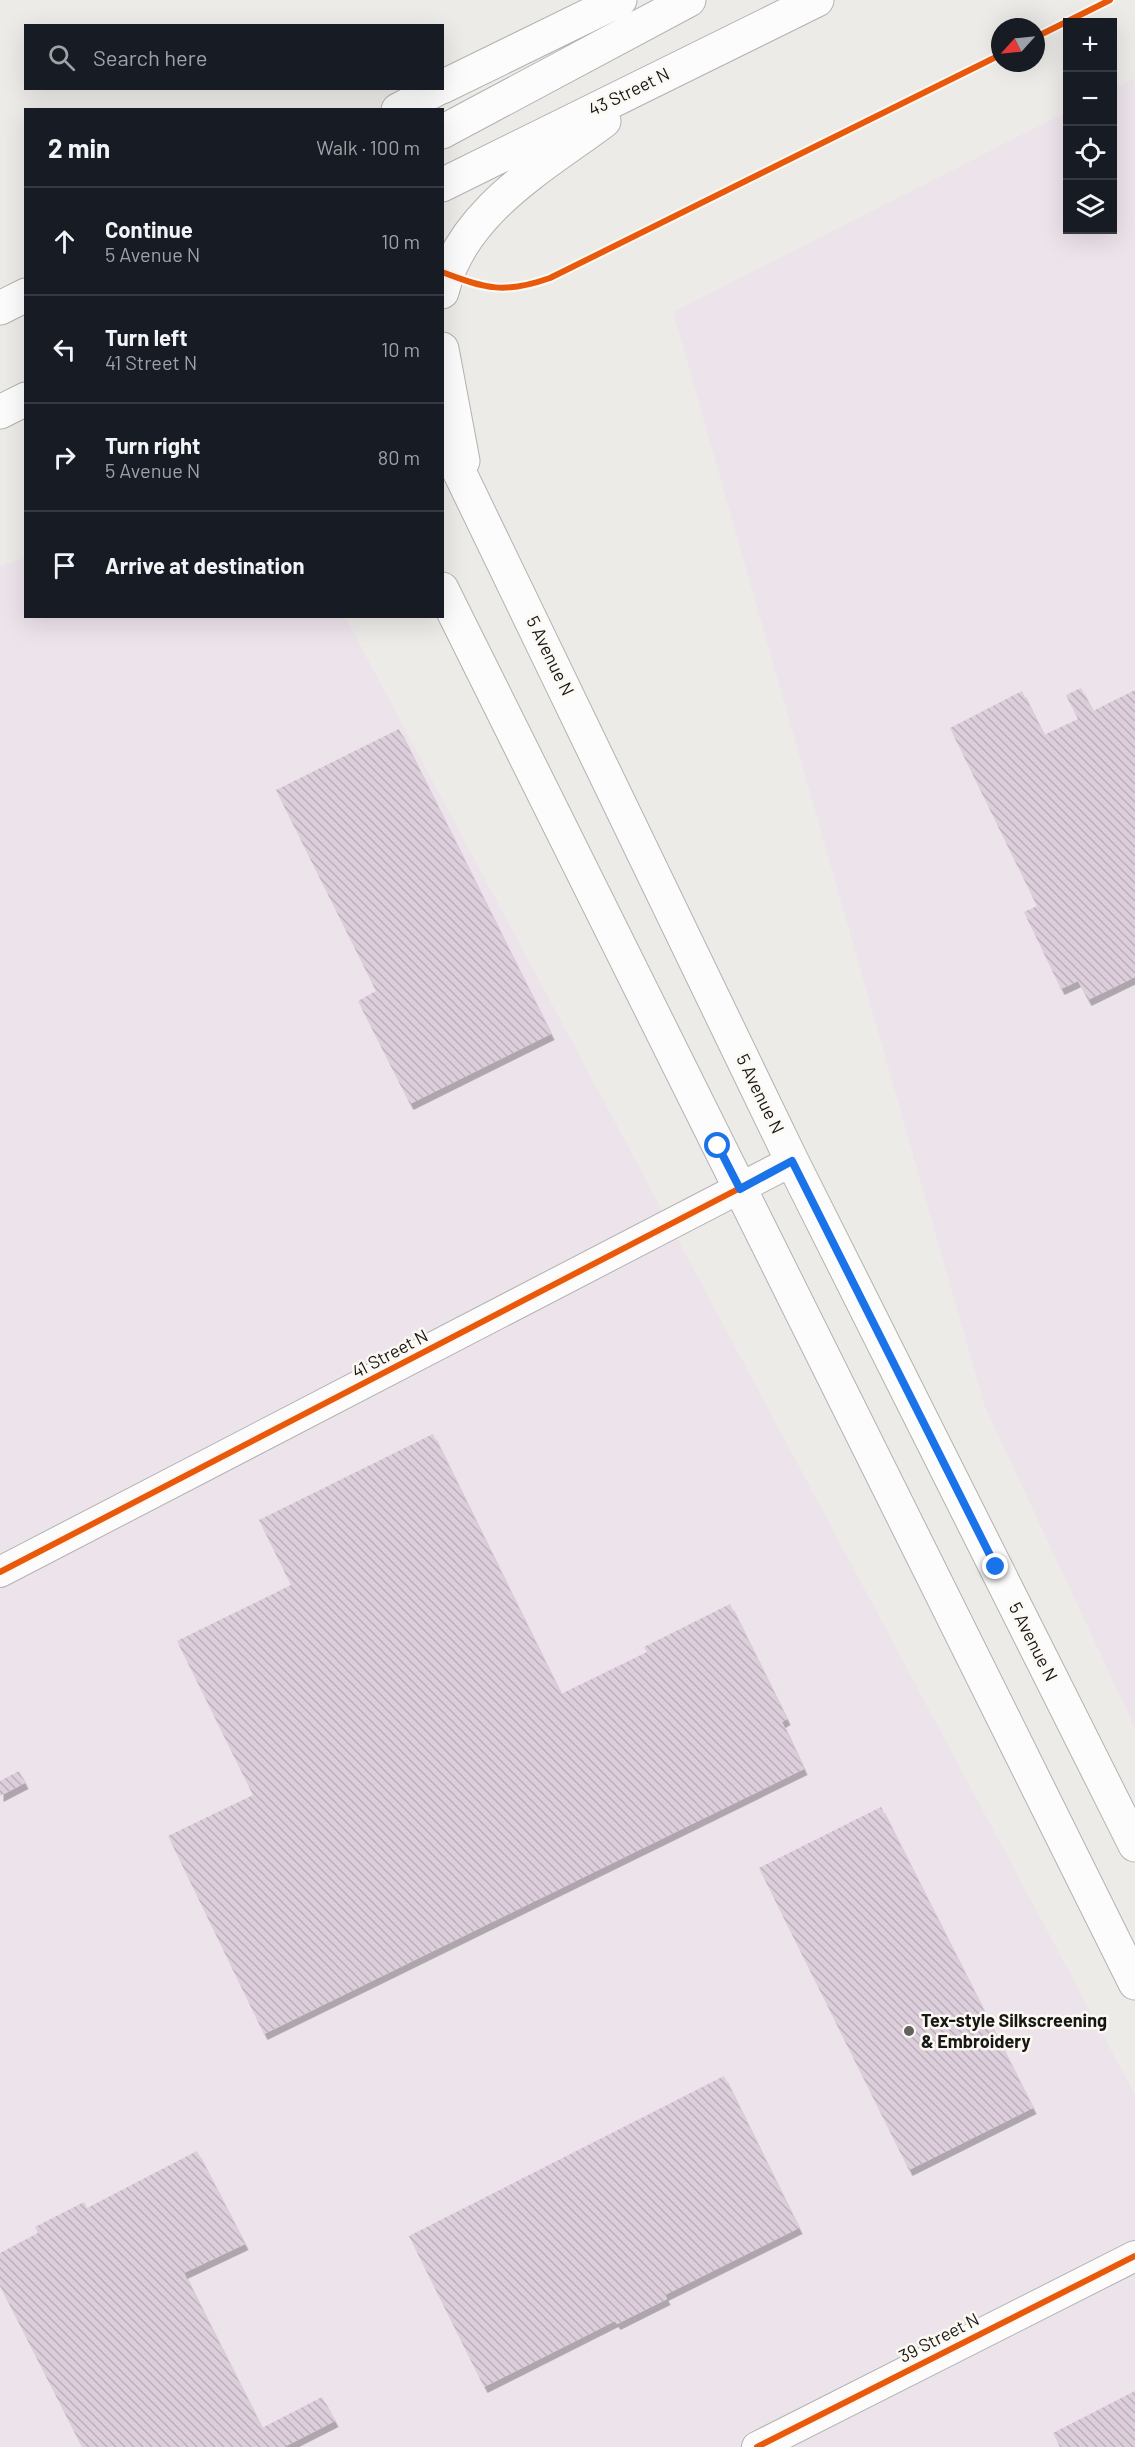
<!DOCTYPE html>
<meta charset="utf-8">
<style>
:root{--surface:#171b24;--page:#242831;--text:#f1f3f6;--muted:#9ea1a6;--line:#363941}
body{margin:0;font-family:Barlow,sans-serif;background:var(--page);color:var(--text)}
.controls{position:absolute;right:18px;top:18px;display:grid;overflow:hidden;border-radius:0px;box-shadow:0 6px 24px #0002}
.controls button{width:54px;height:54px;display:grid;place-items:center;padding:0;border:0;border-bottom:2px solid var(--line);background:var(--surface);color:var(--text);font:30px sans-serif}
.compass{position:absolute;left:991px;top:18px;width:54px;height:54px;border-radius:50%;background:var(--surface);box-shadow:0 6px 24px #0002;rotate:243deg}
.stop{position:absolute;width:18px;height:18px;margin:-14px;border:4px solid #1a73e8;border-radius:50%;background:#fff}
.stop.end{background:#1a73e8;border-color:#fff;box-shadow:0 2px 6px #0008}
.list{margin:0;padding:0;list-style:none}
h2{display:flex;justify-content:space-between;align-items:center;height:78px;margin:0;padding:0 24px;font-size:26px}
h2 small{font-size:20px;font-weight:400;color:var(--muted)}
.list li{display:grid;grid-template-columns:39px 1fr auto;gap:18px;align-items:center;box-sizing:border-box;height:108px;padding:0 24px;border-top:2px solid var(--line)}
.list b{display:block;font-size:22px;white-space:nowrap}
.list p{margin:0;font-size:20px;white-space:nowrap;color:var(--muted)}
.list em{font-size:20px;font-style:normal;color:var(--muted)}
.icon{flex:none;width:33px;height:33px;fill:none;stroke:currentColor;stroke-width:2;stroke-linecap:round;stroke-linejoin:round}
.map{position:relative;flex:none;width:1135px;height:2447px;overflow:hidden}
.search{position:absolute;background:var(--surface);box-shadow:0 6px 24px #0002;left:24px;top:24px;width:420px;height:66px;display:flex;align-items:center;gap:15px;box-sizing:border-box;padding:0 21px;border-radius:0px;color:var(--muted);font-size:22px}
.panel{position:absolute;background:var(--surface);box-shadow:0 6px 24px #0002;left:24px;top:108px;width:420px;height:510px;border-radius:0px}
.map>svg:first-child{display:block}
</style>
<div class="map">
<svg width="1135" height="2447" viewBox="0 0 1135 2447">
<defs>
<pattern id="building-back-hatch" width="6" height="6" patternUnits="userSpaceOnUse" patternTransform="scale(1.5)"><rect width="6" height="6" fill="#dccedb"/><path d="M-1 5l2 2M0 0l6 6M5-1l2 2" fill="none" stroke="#bcb0bb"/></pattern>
<filter id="shadow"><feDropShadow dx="3.5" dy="6" stdDeviation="0" flood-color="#0004"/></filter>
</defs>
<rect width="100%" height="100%" fill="#ecebe8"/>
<path fill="#ede3eb" d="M1135 78V1728L985 1407 673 312 1067 112 1068 230H1112L1113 89Z
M25 558 26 616 345 617 1135 2095V2447H0V566Z"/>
<path fill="url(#building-back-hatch)" filter="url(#shadow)" d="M1081 688 1093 711 1135 690V977L1088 1000 1078 981 1061 989 1024 912 1037 906 950 728 1022 691 1044 735 1078 719 1066 695Z
M399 729 551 1034 410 1104 358 1001 376 991 276 790Z
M433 1434 561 1694 647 1652 644 1647 730 1604 787 1719 782 1722 804 1769 264 2034 168 1836 253 1795 177 1641 291 1585 259 1520Z
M19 1771 25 1783 0 1796V1781Z
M881 1807 1033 2108 909 2170 759 1868Z
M724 2076 799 2228 665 2295 667 2299 617 2324 615 2321 484 2387 409 2236Z
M197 2151 245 2244 184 2273 262 2428 322 2397 335 2421 284 2447H82L0 2286V2253L38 2233 35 2227 84 2202 87 2208Z
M1135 2391V2447H1060L1053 2433Z"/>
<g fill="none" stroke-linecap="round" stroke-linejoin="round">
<g stroke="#b3b2af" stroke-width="32">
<path id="minor" d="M0 1572 792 1161
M757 2447 1135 2256"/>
</g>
<g stroke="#b3b2af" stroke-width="35">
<path id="secondary" d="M442 87 620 0
M398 110 439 88
M442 132 689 0
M442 185 817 0
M442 292C462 211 541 168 604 121
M0 308 26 295
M442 349 463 461
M0 412 26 399
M442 436 792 1161 1135 1845
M442 589 1135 1983"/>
</g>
<use href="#minor" stroke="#fcfcfc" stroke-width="30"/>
<use href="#secondary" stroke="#fcfcfc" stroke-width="33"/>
<g stroke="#fcf9f3" stroke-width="10">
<path id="cycleway" d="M1036 37 1110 0
M442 272C486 289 505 294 550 278L1000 55
M0 1572 792 1161
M757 2447 1135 2256"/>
</g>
<use href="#cycleway" stroke="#e8590c" stroke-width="6"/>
</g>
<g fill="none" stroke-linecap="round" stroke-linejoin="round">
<path stroke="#1a73e8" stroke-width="8" d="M718 1146 740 1189 792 1161 996 1567"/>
</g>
<circle fill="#62615f" stroke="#fcf9f3" stroke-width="2" cx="909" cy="2031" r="6"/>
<g text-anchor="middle" stroke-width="5" stroke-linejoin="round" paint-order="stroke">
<g font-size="18" fill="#171715" stroke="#fcf9f3">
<text transform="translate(629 92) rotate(-26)" y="6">43 Street N</text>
<text transform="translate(550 656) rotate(64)" y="6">5 Avenue N</text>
<text transform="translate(760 1094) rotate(64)" y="6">5 Avenue N</text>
<text transform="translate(390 1354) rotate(-28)" y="6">41 Street N</text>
<text transform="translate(1033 1642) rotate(63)" y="6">5 Avenue N</text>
<text transform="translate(939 2338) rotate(-27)" y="6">39 Street N</text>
</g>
<g font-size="18" font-weight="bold" fill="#171715" stroke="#fcf9f3" text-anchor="start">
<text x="921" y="2027">Tex-style Silkscreening<tspan x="921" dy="21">&amp; Embroidery</tspan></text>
</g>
</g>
</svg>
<div class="controls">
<button>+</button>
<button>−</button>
<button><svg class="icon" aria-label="locate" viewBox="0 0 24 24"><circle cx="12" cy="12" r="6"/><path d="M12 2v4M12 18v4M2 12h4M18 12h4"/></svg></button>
<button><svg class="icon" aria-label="layers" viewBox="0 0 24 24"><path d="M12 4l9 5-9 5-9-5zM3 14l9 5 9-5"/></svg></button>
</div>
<svg class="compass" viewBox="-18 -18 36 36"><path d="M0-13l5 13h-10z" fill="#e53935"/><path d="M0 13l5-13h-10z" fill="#9ea1a6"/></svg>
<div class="stop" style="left:718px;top:1146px"></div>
<div class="stop end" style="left:996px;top:1567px"></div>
<div class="search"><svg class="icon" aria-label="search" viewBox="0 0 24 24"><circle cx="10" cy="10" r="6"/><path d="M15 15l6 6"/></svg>Search here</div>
<section class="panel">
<h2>2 min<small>Walk · 100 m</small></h2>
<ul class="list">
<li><svg class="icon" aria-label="ahead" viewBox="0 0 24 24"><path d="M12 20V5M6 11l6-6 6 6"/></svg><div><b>Continue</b><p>5 Avenue N</p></div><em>10 m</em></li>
<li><svg class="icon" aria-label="left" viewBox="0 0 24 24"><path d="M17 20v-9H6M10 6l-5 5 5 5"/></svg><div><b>Turn left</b><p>41 Street N</p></div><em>10 m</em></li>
<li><svg class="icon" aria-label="right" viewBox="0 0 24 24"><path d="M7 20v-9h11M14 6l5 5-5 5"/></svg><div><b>Turn right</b><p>5 Avenue N</p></div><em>80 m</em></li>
<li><svg class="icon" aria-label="arrive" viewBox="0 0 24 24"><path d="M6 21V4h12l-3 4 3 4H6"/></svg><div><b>Arrive at destination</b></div></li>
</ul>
</section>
</div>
